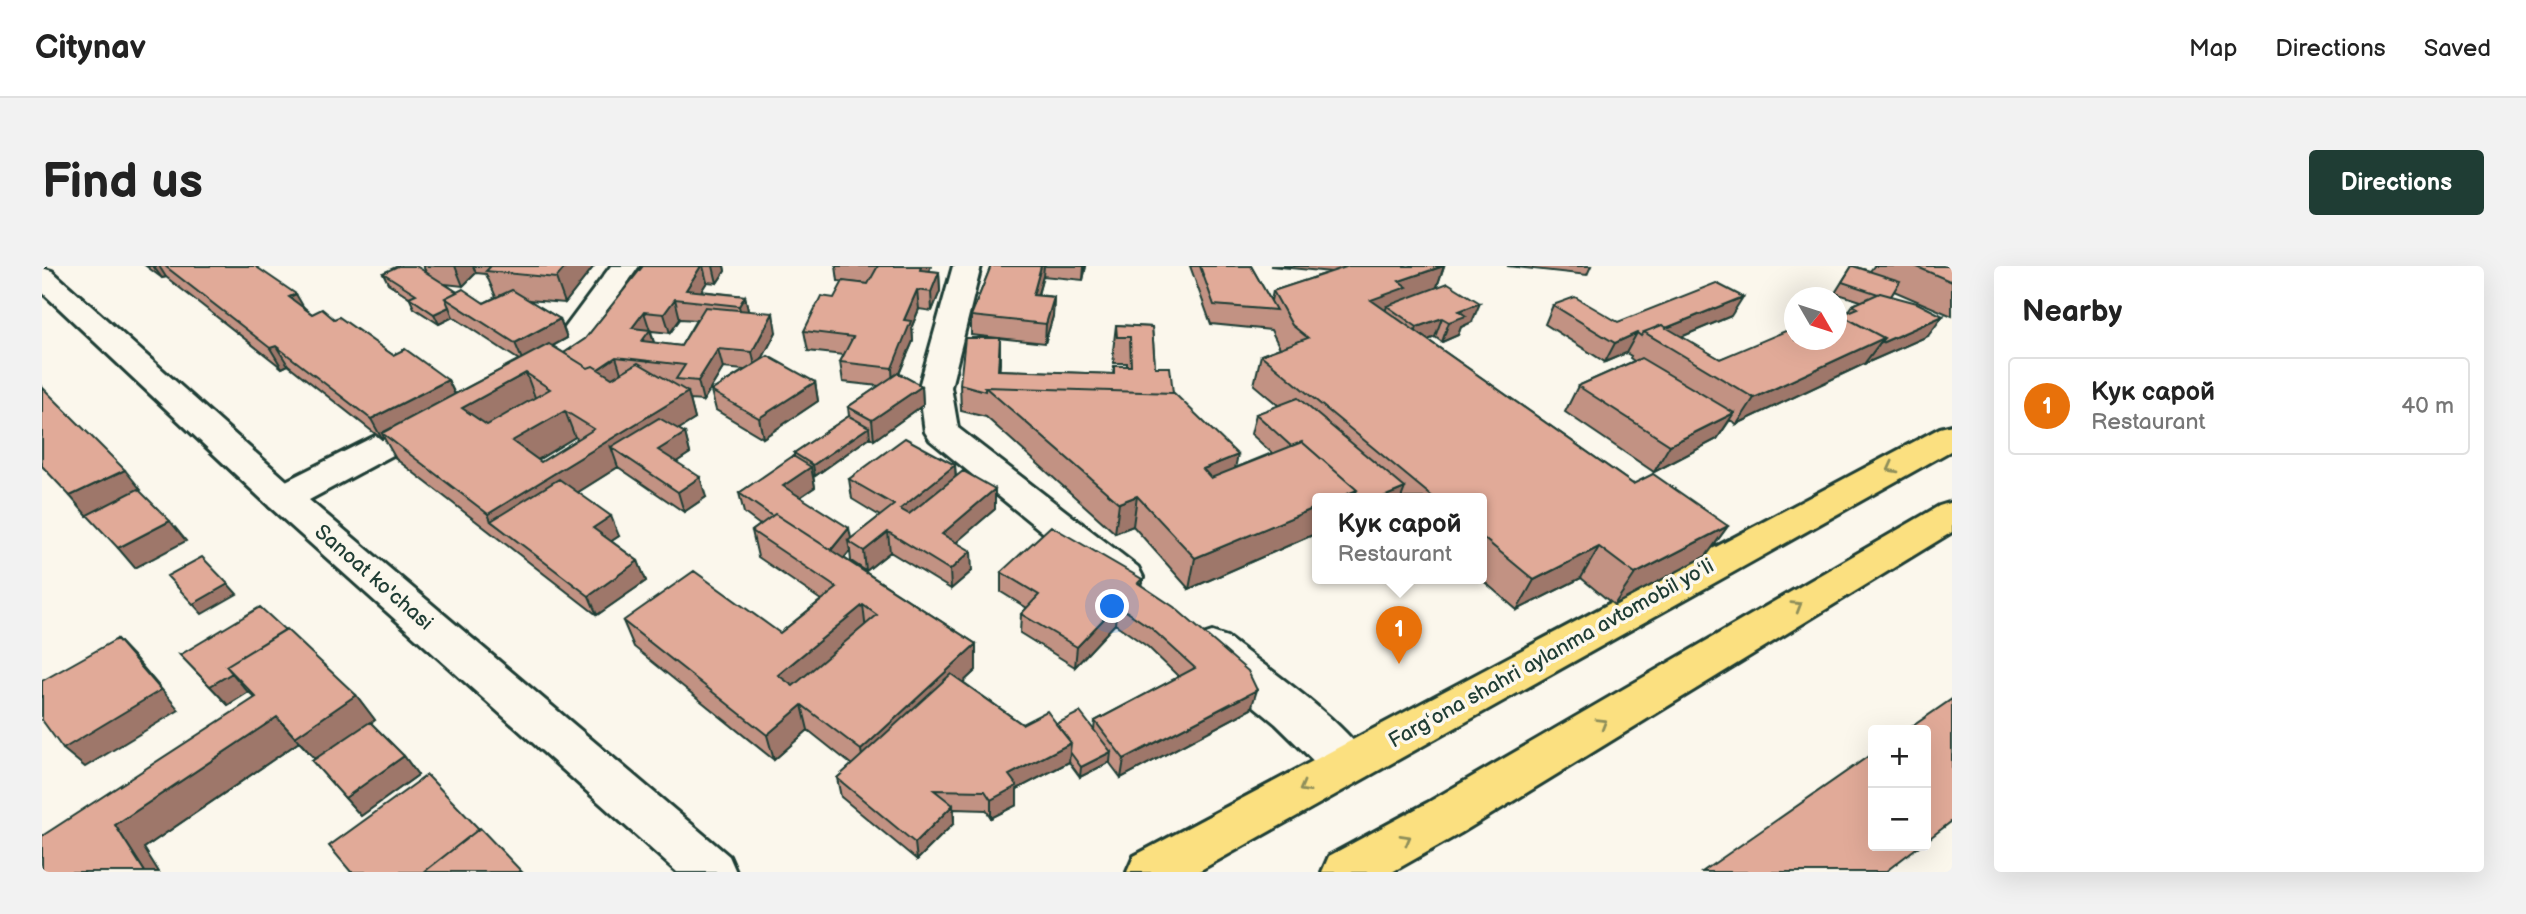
<!DOCTYPE html>
<meta charset="utf-8">
<style>
:root{--surface:#fff;--page:#f2f2f2;--text:#222;--muted:#767676;--line:#e0e0e0;--accent:#1f3d34}
body{margin:0;font-family:"Balsamiq Sans",sans-serif;background:var(--page);color:var(--text)}
.controls{position:absolute;right:21px;bottom:21px;display:grid;overflow:hidden;border-radius:7px;box-shadow:0 7px 28px #0002}
.controls button{width:63px;height:63px;display:grid;place-items:center;padding:0;border:0;border-bottom:2px solid var(--line);background:var(--surface);color:var(--text);font:35px sans-serif}
.compass{position:absolute;left:1742px;top:21px;width:63px;height:63px;border-radius:50%;background:var(--surface);box-shadow:0 7px 28px #0002;rotate:129deg}
.you{position:absolute;left:1071px;top:341px;width:24px;height:24px;margin:-18px;border:5px solid #fff;border-radius:50%;background:#1a73e8;box-shadow:0 0 0 10px #1a73e833}
.badge{display:grid;place-items:center;width:46px;height:46px;border-radius:50%;background:var(--accent);color:#fff;font-size:23px;font-weight:700}
.pin{position:absolute;translate:-50% -58px;filter:drop-shadow(0 2px 4px #0008)}
.pin::after{content:'';position:absolute;top:37px;width:24px;height:21px;background:inherit;clip-path:polygon(0 0,100% 0,50% 100%)}
.popup{position:absolute;left:1270px;top:227px;width:175px;height:91px;box-sizing:border-box;display:grid;place-content:center;border-radius:7px;background:var(--surface);filter:drop-shadow(0 2px 5px #0005);font-size:23px;white-space:nowrap;color:var(--muted)}
.popup b{font-size:26px;color:var(--text)}
.popup::after{content:'';position:absolute;left:50%;top:100%;margin-left:-14px;border:14px solid transparent;border-top-color:var(--surface)}
.list{margin:0;padding:0;list-style:none}
h2{display:flex;justify-content:space-between;align-items:center;height:91px;margin:0;padding:0 28px;font-size:30px}
h2 small{font-size:23px;font-weight:400;color:var(--muted)}
.list li{display:grid;grid-template-columns:46px 1fr auto;gap:21px;align-items:center;box-sizing:border-box;height:98px;margin:0 14px 14px;padding:0 14px;border:2px solid var(--line);border-radius:7px}
.list b{display:block;font-size:26px;white-space:nowrap}
.list p{margin:0;font-size:23px;white-space:nowrap;color:var(--muted)}
.list em{font-size:23px;font-style:normal;color:var(--muted)}
.map{position:relative;flex:none;width:1910px;height:606px;overflow:hidden;border-radius:7px}
header{display:flex;align-items:center;gap:42px;box-sizing:border-box;height:98px;padding:0 35px;background:var(--surface);border-bottom:2px solid var(--line)}
header strong{font-size:33px}
nav{display:flex;gap:38px;margin-inline-start:auto;font-size:24px}
.intro{display:flex;align-items:center;justify-content:space-between;box-sizing:border-box;height:168px;padding:0 42px}
h1{margin:0;font-size:49px}
.button{padding:18px 32px;border-radius:7px;background:var(--accent);color:#fff;font-size:24px;font-weight:700}
main{display:flex;gap:42px;padding:0 42px}
aside{flex:1;background:var(--surface);border-radius:7px;box-shadow:0 7px 28px #0002}
.map>svg:first-child{display:block}
</style>
<header>
<strong>Citynav</strong>
<nav><a>Map</a><a>Directions</a><a>Saved</a></nav>
</header>
<div class="intro"><h1>Find us</h1><a class="button">Directions</a></div>
<main>
<div class="map">
<svg width="1910" height="606" viewBox="0 0 1910 606">
<rect width="100%" height="100%" fill="#fbf7ec"/>
<filter id="ink" filterUnits="userSpaceOnUse"><feTurbulence type="fractalNoise" baseFrequency=".0143" numOctaves="2"/><feDisplacementMap in="SourceGraphic" scale="14" xChannelSelector="R" yChannelSelector="G"/><feConvolveMatrix kernelMatrix="1 2 1 2 8 2 1 2 1" color-interpolation-filters="sRGB"/></filter>
<g filter="url(#ink)">
<g fill="none" stroke-linecap="round" stroke-linejoin="round">
<g stroke="#1f3d34" stroke-width="6">
<path id="minor" d="M569 0H597L533 92 485 117 474 120 463 117 458 110 463 103 511 78Z
M911 0H939L909 121 916 162 1096 301 1101 311 1096 321 1082 325 1068 321 888 174 883 166 877 121Z
M393 142 405 146 410 153 405 160 254 241 241 244 228 241 223 232 228 223 381 146Z
M1170 366 1185 371C1222 400 1308 458 1328 498L1321 512 1305 517 1289 512 1234 458 1155 393 1149 382 1155 371Z"/>
</g>
<g stroke="#1f3d34" stroke-width="6">
<path id="secondary" d="M0 2 10 5 254 223 687 590 694 606H635L228 241 0 26Z"/>
</g>
<g stroke="#1f3d34" stroke-width="6">
<path id="trunk" d="M1910 159V184L1155 606H1085L1092 590 1898 162Z
M1910 236V266L1419 567 1350 606H1280L1287 590 1385 537 1897 240Z"/>
</g>
<use href="#minor" fill="#fbf7ec" fill-rule="evenodd"/>
<use href="#secondary" fill="#fbf7ec" fill-rule="evenodd"/>
<use href="#trunk" fill="#fbe080" fill-rule="evenodd"/>
</g>
<path fill="#c29283" stroke="#1f3d34" stroke-width="2" fill-rule="evenodd" d="M104 0H213L270 48 292 53 351 89 406 114 413 128 477 94 411 51 397 58 372 42 367 31 346 17 341 7 384 6 381 0H552L523 37 486 34 518 53 525 72 511 80 522 87 543 73 601 0H682L683 5 675 17 665 16 659 25 703 30 706 45 734 66 720 93 773 116 776 135 721 172 674 144 669 125 702 104 681 102 661 135 648 134 653 153 636 163 643 167 648 187 634 196 664 231 642 246 576 201 536 226 577 270 569 275 596 295 604 315 555 349 354 193 342 172 340 173 246 99 240 102 124 11 120 12ZM434 7 444 8 454 31 442 37 415 26 403 18 421 20ZM638 53 654 54 639 80 612 77 609 65 628 67ZM533 171 536 173 499 196 496 194Z
M794 0H889L887 5 897 6 898 25 890 45 877 43 870 60 871 75 857 108 880 120 881 139 832 174 828 171 773 210 771 209 773 221 758 231 809 273 838 250 810 233 807 213 913 199 914 211 953 223V243L914 276 930 305 909 323 848 286 824 305 809 295 808 285 802 292 934 378V404L921 416 980 458H1014L1052 464 1053 455 1137 411 1106 381 1073 358 1033 401 978 367 979 348 985 342 959 326V306L1100 313 1099 319 1209 443 1079 512 1067 496 1038 511 1027 496 975 523V539L949 552 944 544 912 543V557L875 594 799 531 795 512 810 499 766 464 732 494 592 381 581 355 738 367 779 334 716 291 710 265 718 259 702 247 697 227 752 191V187L807 150 806 141 837 120 801 116 798 96 802 89 766 85 762 65 792 32 826 18 796 15Z
M949 0H1044L1041 14 1001 10 996 29 1012 31 1011 50 1003 77 929 69V50Z
M1148 0H1209L1229 35 1231 25 1289 6 1228 0H1402L1395 21 1430 56 1419 61 1416 69 1400 76 1393 71 1386 74 1591 218 1686 260 1664 290 1572 339 1539 312 1475 344 1438 312H1439V232H1275V267L1147 323 1091 260 1073 267 944 151 919 145 918 118 958 104 1071 108 1072 100H1085V97H1072L1071 85 1074 59 1110 61 1113 101 1131 127 1193 202 1230 187 1209 168 1214 148 1237 140 1212 119 1219 89 1238 82 1229 64 1169 58Z
M1465 0H1549L1545 9Z
M1810 0 1828 5 1832 0H1910V50L1852 25 1849 30 1886 70 1822 98 1695 158 1688 154 1675 173 1612 206 1523 146 1536 120 1592 95 1588 92 1589 90 1584 87 1563 96 1503 58 1511 39 1576 56 1689 50 1639 71 1678 93 1806 46 1811 39 1819 35 1793 27Z
M138 389 314 429 333 454 329 457 362 490 376 509 319 550 270 495 273 493 257 476 102 582 0 606 213 432 207 426 186 439Z"/>
<path fill="#9e776a" stroke="#1f3d34" stroke-width="2" d="M111 0H117L124 11 120 12Z
M413 0H431L434 7 421 20Z
M524 0H552L523 37 514 12Z
M659 0H661L665 16 653 35 644 24Z
M671 0H682L683 5 675 17Z
M879 0H889L879 23 878 4Z
M999 0H1002L1001 10 990 48 991 29Z
M1042 0H1044L1041 14Z
M1402 0 1392 29 1345 40 1340 56 1329 34 1357 15Z
M897 6 898 25 890 45 889 26Z
M875 24 877 43 870 60 871 75 851 121 850 102 862 54Z
M254 28 265 47 247 31Z
M703 30 707 49 701 59 697 40Z
M1012 31 1011 50 1003 77 1004 58Z
M1701 31 1689 50 1622 78 1607 69Z
M633 33 638 53 628 67 622 48Z
M1438 37 1430 56 1419 61 1416 69 1400 76 1407 56 1417 45Z
M407 41 411 51 397 58 392 48Z
M602 46 614 83 606 95 590 62Z
M731 47 734 66 714 105 710 86Z
M1901 50 1886 70 1822 98 1837 78Z
M1400 52 1393 71 1369 81 1375 61Z
M518 53 525 72 481 96 473 77Z
M1595 67 1584 87 1563 96 1573 77Z
M958 72V98L956 130V104Z
M1842 72 1822 98 1695 158 1712 132Z
M234 80 246 99 240 102 228 82Z
M676 83 681 102 661 135 656 115Z
M574 91 580 110 555 128 548 109Z
M484 107 494 134 432 168 420 142Z
M406 114 415 133 340 167 342 172 340 173 329 153Z
M773 116 776 135 721 172 717 152Z
M880 120 881 139 832 174 830 154Z
M646 126 653 153 588 194 569 181 576 201 468 269 449 255 446 248Z
M523 145 533 171 482 202 470 175Z
M1692 147 1675 173 1612 206 1628 179Z
M827 161 828 171 773 210 771 199Z
M643 167 648 187 622 204 616 184Z
M1196 189 1189 220 1155 234 1161 203Z
M913 199 914 219 860 263 858 243Z
M769 201 773 221 745 240 741 220Z
M83 204 99 224 45 250 28 230Z
M658 211 664 231 642 246 636 226Z
M1363 222 1359 232H1339Z
M953 223V243L901 288 900 268Z
M1315 224 1312 232H1296Z
M1095 230 1091 260 1073 267 1077 237Z
M1275 241V267L1147 323 1153 292Z
M569 250 577 270 559 282 551 262Z
M128 255 144 275 93 302 76 282Z
M1686 260 1664 290 1572 339 1593 308Z
M807 262 810 277 806 275 808 285 789 308 786 288Z
M846 266 848 286 824 305 822 285Z
M1557 281 1539 312 1475 344 1492 314Z
M929 285 930 305 909 323 908 304Z
M596 295 604 315 555 349 547 330Z
M186 318 195 328 160 348 151 338Z
M821 339 824 365 742 434 736 409Z
M1075 339 1073 358 1033 401 1035 381Z
M75 373 94 393 137 444 43 501 21 483Z
M934 378V404L823 509 819 484Z
M190 407 206 426 186 439 168 420Z
M1215 424 1209 443 1079 512 1082 493Z
M314 429 333 454 275 495 253 471Z
M760 439 766 464 732 494 725 469Z
M235 451 257 476 102 582 117 606H103L73 559Z
M1029 477 1027 496 975 523V539L949 552V534L967 509Z
M1069 486 1068 496 1038 511 1039 501Z
M362 490 376 509 319 550 303 532Z
M911 539 912 557 875 594 873 577Z"/>
<path fill="#e1aa98" stroke="#1f3d34" stroke-width="2" fill-rule="evenodd" d="M123 0H213L254 28 247 31 270 48 280 43 292 53 297 51 351 89 363 83 406 114 329 153 234 80 228 82Z
M356 0H374L415 26 403 32 407 41 392 48 367 31 374 28 341 7Z
M449 0H524L514 12 444 5Z
M601 0H659L644 24 703 30 697 40 633 33 622 48 602 46 590 62 608 64 600 75 639 80 663 41 731 47 710 86 676 83 656 115 634 113 643 99 574 91 556 103 551 100 546 102 522 87 543 73Z
M834 0H879L878 4 897 6 889 26 875 24 862 54 869 55 850 102 798 96 811 71 762 65 779 30 792 32 801 15 826 18 836 0Z
M949 0H999L991 29 1012 31 1004 58 929 50Z
M1158 0H1209L1234 44 1172 39Z
M1307 0H1401L1357 15 1365 21 1329 34 1591 218 1611 208 1686 260 1593 308 1557 281 1492 314 1439 270V232H1392L1219 89 1266 72 1250 59 1231 25Z
M1810 0H1811L1858 15 1849 30 1838 27 1836 28 1800 16Z
M1873 0H1910V16Z
M1406 17 1438 37 1417 45 1424 50 1407 56 1400 52 1375 61 1345 40Z
M1674 17 1701 31 1624 62 1620 59 1602 66 1599 70 1595 67 1573 77 1511 39 1533 31 1576 56Z
M421 23 442 37 470 24 518 53 473 77 403 32Z
M1838 27 1875 37 1901 50 1837 78 1842 72 1799 49 1816 42 1811 39Z
M1795 47 1842 72 1712 132 1602 66 1620 59 1678 93 1753 61V74H1795Z
M1074 59 1110 61 1113 101H1128L1131 127 943 121V125L918 118 923 72H958L956 104 1072 108V100H1089L1088 71H1075Z
M507 78 546 102 551 100 570 112 596 97 646 126 446 248 340 167ZM484 107 508 123 445 159 420 142ZM523 145 552 163 499 196 470 175Z
M726 90 773 116 717 152 669 125Z
M1599 92 1692 147 1628 179 1536 120Z
M856 107 880 120 830 154 806 141Z
M0 121 83 204 28 230 0 200Z
M943 121 1132 127 1196 189 1161 203 1169 212 1260 176 1315 224 1296 232H1275V241L1153 292 1095 230 1077 237Z
M1256 132 1363 222 1339 232H1312L1315 224 1260 176 1249 180 1214 148Z
M807 150 827 161 771 199 752 187Z
M617 152 643 167 616 184 658 211 636 226 569 181Z
M863 172 913 199 858 243 867 248 921 205 953 223 900 268 929 285 908 304 846 266 822 285 806 275 852 239 807 213Z
M751 190 769 201 741 220 807 262 789 284 733 248 730 250 697 227Z
M517 213 569 250 551 262 596 295 547 330 449 255Z
M96 223 128 255 76 282 45 249Z
M733 248 934 378 819 484 760 439 725 469 581 355 652 305 738 367 795 322 710 265ZM821 339 835 349 751 420 736 409Z
M1009 260 1100 313 1096 317 1132 341 1206 405 1215 424 1082 493 1053 455 1153 402 1109 362 1075 339 1035 381 979 348 997 329 959 306Z
M160 291 186 318 151 338 125 310Z
M218 341 243 364 184 400 190 407 168 420 138 389Z
M244 363 314 429 253 471 235 451 73 559 103 606H0V570L214 431 184 400Z
M75 373 119 424 21 483 0 454V415Z
M909 408 980 458 1005 445 1029 477 967 509 975 520 949 534 943 525 892 524 911 539 873 577 795 512Z
M1910 433V555L1884 575V464H1865Z
M1038 446 1069 486 1039 501 1028 486 1029 477 1014 458Z
M328 456 362 490 303 532 270 495Z
M1831 487V580H1877L1843 606H1660Z
M385 509 437 563 382 606H309L287 580Z
M438 562 480 606H382Z"/>
<defs><path id="oneway-chevron" d="M-2-3.5L2.5 0L-2 3.5" fill="none" stroke-width="1.6" stroke-linecap="round" stroke-linejoin="round" transform="scale(1.75)"/></defs>
<g stroke="#8d8e5a">
<use href="#oneway-chevron" transform="translate(1850 202) rotate(152)"/>
<use href="#oneway-chevron" transform="translate(1755 340) rotate(-31)"/>
<use href="#oneway-chevron" transform="translate(1560 457) rotate(-31)"/>
<use href="#oneway-chevron" transform="translate(1262 522) rotate(151)"/>
<use href="#oneway-chevron" transform="translate(1364 573) rotate(-29)"/>
</g>
</g>
<g text-anchor="middle" stroke-width="7" stroke-linejoin="round" paint-order="stroke">
<g font-size="21" fill="#1f3d34" stroke="#fbf7ec">
<text transform="translate(332 311) rotate(41)" y="7">Sanoat ko'chasi</text>
<text transform="translate(1509 387) rotate(-29)" y="7">Fargʻona shahri aylanma avtomobil yoʻli</text>
</g>
</g>
</svg>
<div class="controls">
<button>+</button>
<button>−</button>
</div>
<svg class="compass" viewBox="-18 -18 36 36"><path d="M0-13l5 13h-10z" fill="#e53935"/><path d="M0 13l5-13h-10z" fill="#767676"/></svg>
<div class="you"></div>
<div class="pin badge" style="left:1357px;top:398px;background:#e8710a">1</div>
<div class="popup"><b>Кук сарой</b>Restaurant</div>
</div>
<aside>
<h2>Nearby<small></small></h2>
<ul class="list">
<li><span class="badge" style="background:#e8710a">1</span><div><b>Кук сарой</b><p>Restaurant</p></div><em>40 m</em></li>
</ul>
</aside>
</main>
